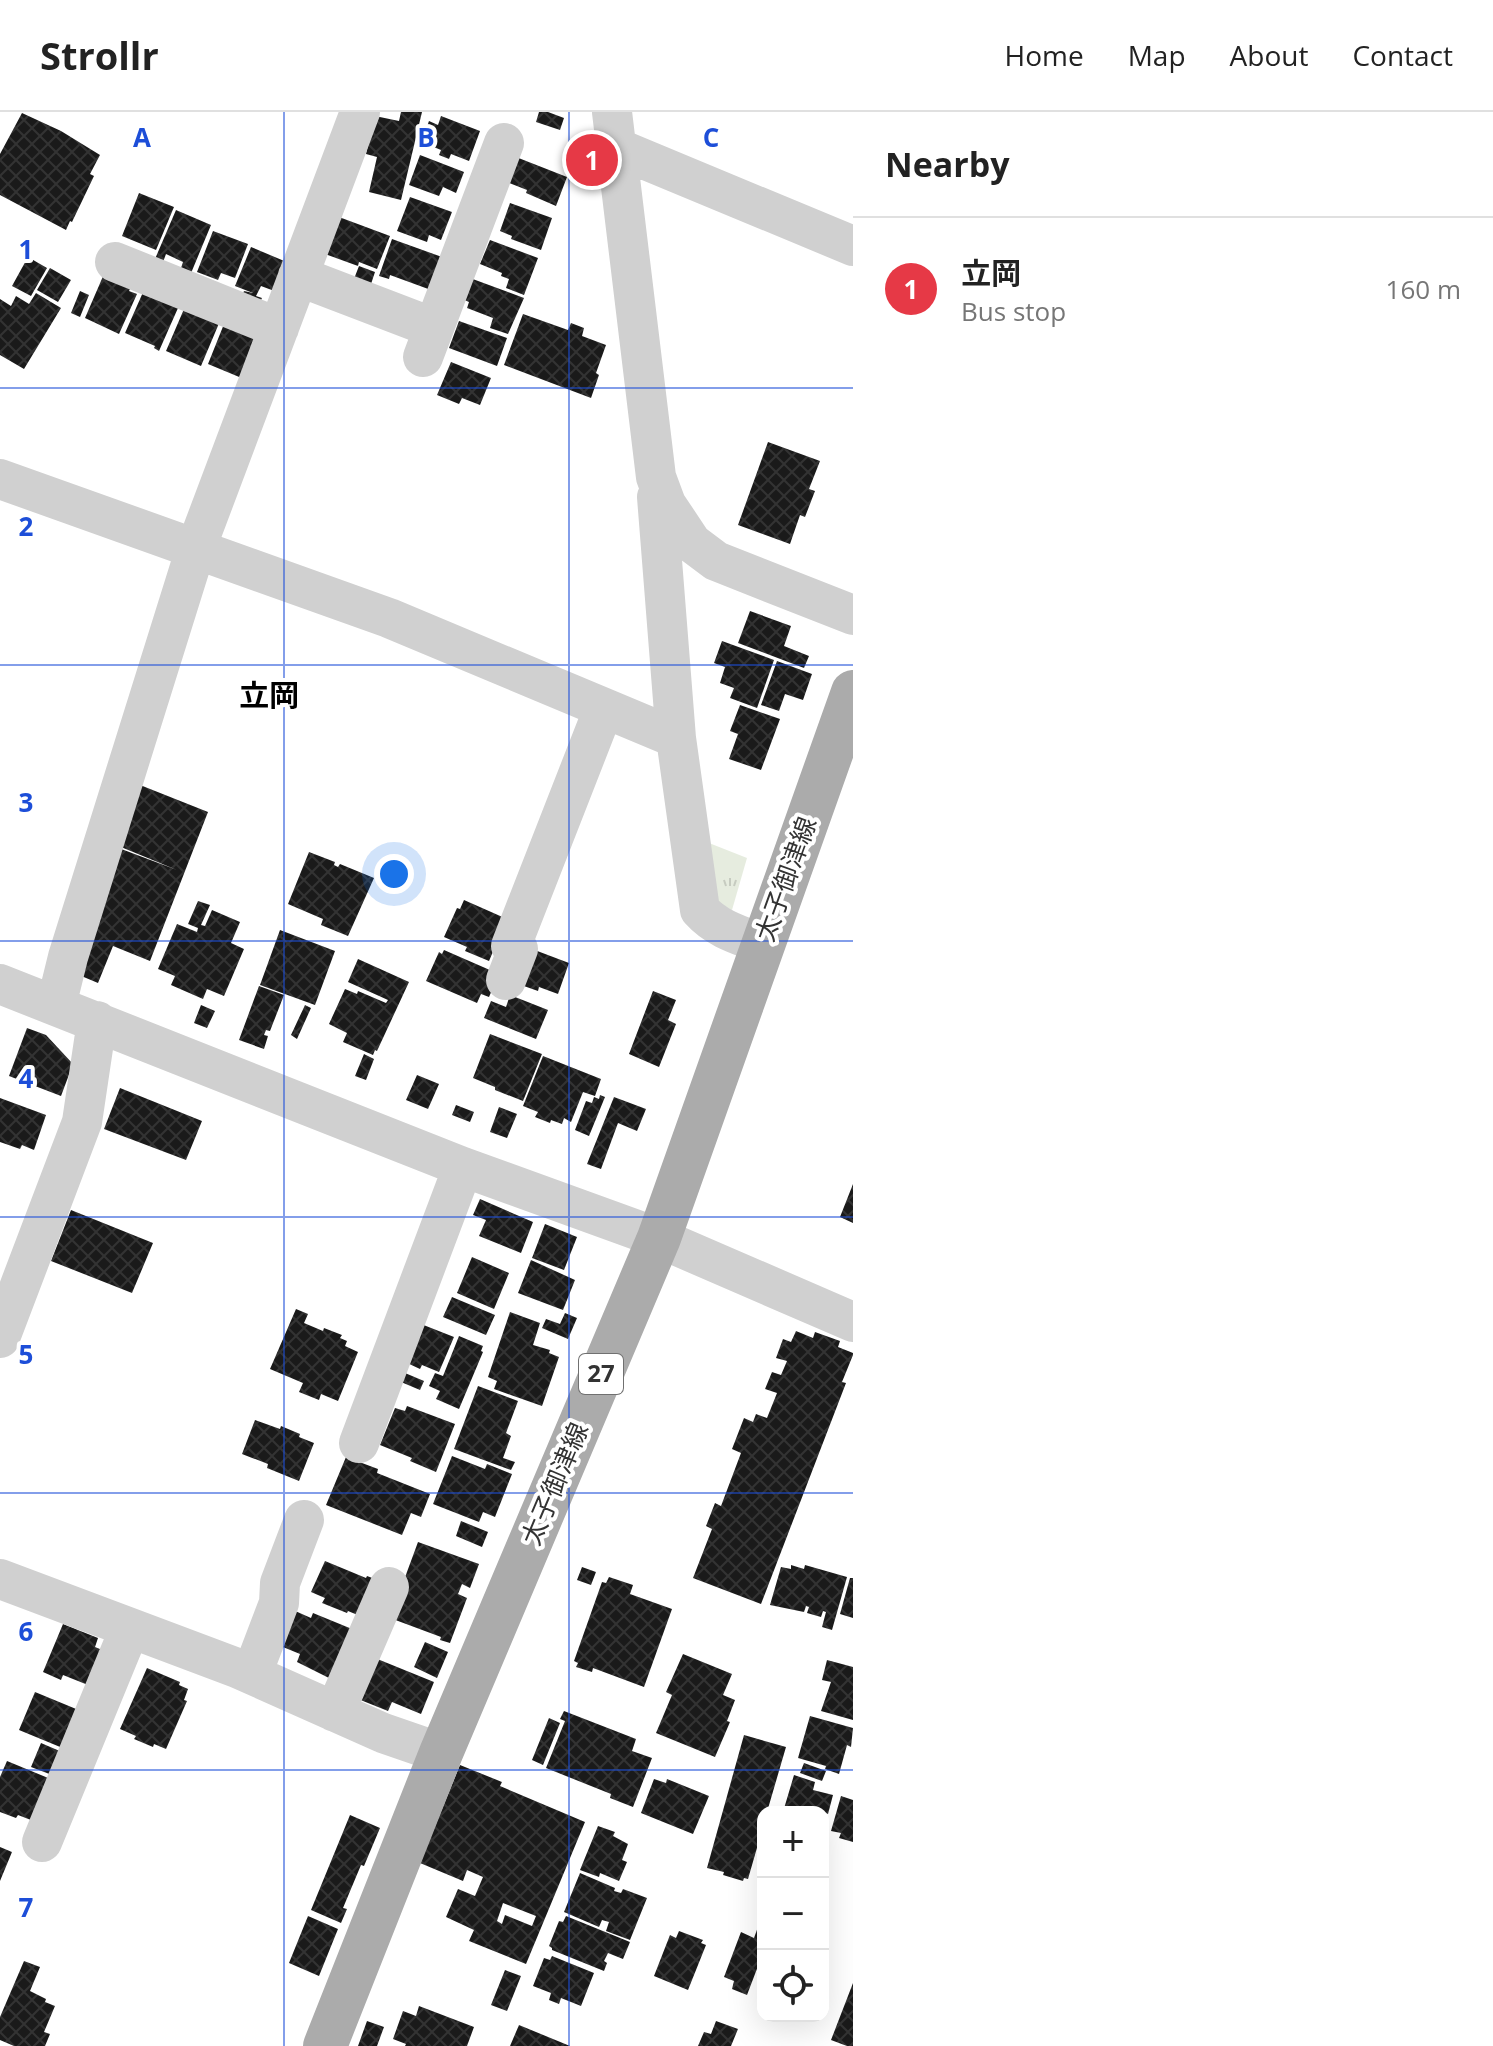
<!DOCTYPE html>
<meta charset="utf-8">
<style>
:root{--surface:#fff;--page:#f2f2f2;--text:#222;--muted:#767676;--line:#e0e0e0;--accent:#e63946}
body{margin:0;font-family:"Open Sans","Noto Sans JP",sans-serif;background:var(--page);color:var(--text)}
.controls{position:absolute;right:24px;bottom:24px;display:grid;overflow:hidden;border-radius:16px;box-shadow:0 8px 32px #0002}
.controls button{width:72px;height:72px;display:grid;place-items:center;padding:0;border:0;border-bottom:2px solid var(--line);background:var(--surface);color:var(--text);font:40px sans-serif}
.you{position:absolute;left:394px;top:762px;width:28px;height:28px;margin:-20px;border:6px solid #fff;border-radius:50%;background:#1a73e8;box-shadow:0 0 0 12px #1a73e833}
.badge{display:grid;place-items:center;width:52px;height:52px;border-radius:50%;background:var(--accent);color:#fff;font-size:26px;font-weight:700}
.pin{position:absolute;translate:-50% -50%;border:4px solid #fff;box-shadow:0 2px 8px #0006}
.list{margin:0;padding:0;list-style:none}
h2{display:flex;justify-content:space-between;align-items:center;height:104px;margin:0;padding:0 32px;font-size:34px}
h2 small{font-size:26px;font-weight:400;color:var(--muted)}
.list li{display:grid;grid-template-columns:52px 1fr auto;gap:24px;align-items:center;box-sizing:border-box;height:144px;padding:0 32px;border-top:2px solid var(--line)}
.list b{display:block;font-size:30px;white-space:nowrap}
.list p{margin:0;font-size:26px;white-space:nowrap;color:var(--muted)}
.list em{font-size:26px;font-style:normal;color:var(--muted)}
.icon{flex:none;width:44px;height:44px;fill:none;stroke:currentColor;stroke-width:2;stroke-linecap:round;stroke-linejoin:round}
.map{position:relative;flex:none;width:853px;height:1934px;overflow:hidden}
header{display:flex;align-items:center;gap:48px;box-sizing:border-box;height:112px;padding:0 40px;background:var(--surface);border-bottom:2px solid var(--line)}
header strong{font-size:38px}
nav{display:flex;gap:44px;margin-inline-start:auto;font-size:28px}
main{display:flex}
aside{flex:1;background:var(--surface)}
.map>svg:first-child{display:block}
</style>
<header>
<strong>Strollr</strong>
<nav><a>Home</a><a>Map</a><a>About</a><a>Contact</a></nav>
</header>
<main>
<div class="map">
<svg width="853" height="1934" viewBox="0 0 853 1934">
<defs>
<pattern id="grass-tufts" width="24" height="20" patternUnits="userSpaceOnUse" patternTransform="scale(2)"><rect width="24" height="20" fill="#e6ecdf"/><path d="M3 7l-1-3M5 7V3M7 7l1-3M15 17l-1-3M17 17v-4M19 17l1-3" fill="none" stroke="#c6cbc0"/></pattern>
<pattern id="building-cross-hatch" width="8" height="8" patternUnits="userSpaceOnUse" patternTransform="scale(2)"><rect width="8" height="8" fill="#1a1a1a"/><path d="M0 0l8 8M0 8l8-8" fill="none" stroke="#333"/></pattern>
</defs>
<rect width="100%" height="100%" fill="#fff"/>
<path fill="url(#grass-tufts)" d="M704 729 747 746 732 798 714 790Z"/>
<path fill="url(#building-cross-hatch)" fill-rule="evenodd" d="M401 0H422L401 88 369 80 377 45 366 42 375 4 399 9Z
M539 0H548L564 6 560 18 536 10Z
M22 1 61 19 100 43 90 62 94 64 72 110 70 109 66 118 0 83V42Z
M441 4 480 19 469 49 451 42 449 47 439 43 441 38 421 30 429 9 438 13Z
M420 43 464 60 456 81 443 75 439 84 409 73Z
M516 45 567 65 556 94 526 81 527 78 507 70Z
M139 81 174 95 156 138 122 124Z
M410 85 452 100 441 128 429 123 427 130 397 119Z
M510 91 552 106 541 138 511 127 512 124 500 119Z
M176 98 211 113 189 166 179 162 183 150 166 142 163 150 155 147Z
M339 105 390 124 377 157 359 150 358 154 325 142Z
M213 119 248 132 235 166 221 161 218 168 197 160Z
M392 127 442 145 431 178 390 163 389 167 379 164Z
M490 128 538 146 524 183 506 176 509 167 501 164 502 161 480 152Z
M251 135 289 151 277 180 261 174 256 184 262 186 259 193 241 186 244 179 253 181 235 174Z
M28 145 47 156 31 184 12 174Z
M359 154 375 160 369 178 352 172Z
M50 156 71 168 58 190 37 178Z
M104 162 132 173 129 179 137 182 119 222 85 206Z
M470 166 524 186 508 222 490 216 493 206 467 196 469 190 462 187Z
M144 178 178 196 159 239 154 236 155 234 125 221Z
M80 179 89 183 80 205 71 201Z
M36 181 61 196 24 257 0 243V187L11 194 16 184 29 192Z
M184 197 220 209 201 254 166 239Z
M523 202 568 218 571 211 584 216 582 224 606 233 596 261 599 263 591 286 504 253Z
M459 209 507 226 497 254 449 236Z
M224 212 260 229 244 267 208 252Z
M451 250 491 266 480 293 462 286 459 292 437 283Z
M768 330 820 349 809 377 815 379 805 405 800 403 790 432 738 413Z
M750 499 791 514 784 534 809 544 804 556 738 531Z
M722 529 774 548 757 596 730 586 734 576 720 571 725 555 714 551Z
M777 549 812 562 803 588 785 582 779 599 761 593Z
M740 593 780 607 761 658 729 647 738 622 730 619Z
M130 669 208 700 150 849 113 834 98 871 67 858 116 735 177 758 116 733Z
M309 740 335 750 334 753 338 755 340 752 374 766 348 824 321 813 323 807 288 792Z
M464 788 507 807 489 849 465 839 467 835 444 825 457 796 460 797Z
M198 789 210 793 201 813 205 814 212 798 240 810 231 831 244 837 224 884 207 877 203 887 171 873 175 864 158 857 177 812 197 820 198 816 188 812Z
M280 818 335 839 315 893 260 873Z
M532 837 569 851 558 882 539 875 538 879 521 873Z
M444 838 499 862 489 885 481 882 477 891 426 869 439 840 442 842Z
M358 847 409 870 377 939 375 938 373 943 343 930 347 921 329 912 345 877 357 882 358 879 386 891 388 888 348 870Z
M259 874 284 883 270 919 266 918 264 923 268 924 264 937 239 928Z
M653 879 676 888 668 908 676 912 659 955 629 942Z
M510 883 548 898 536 927 484 906 491 889 506 895Z
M201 893 215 899 207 916 194 911Z
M305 893 311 896 297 927 291 923Z
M27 916 46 923 73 952 61 984 9 964Z
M490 922 542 942 523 989 495 978V975L473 966Z
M364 942 374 947 366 968 355 964Z
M543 944 601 967 595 984 583 980 571 1010 564 1006 562 1012 551 1008 550 1011 535 1005 538 1000 523 994Z
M417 963 439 972 428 997 406 988Z
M120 976 202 1009 186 1048 104 1017Z
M600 983 605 985 589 1024 575 1018 586 989 592 991 594 985 599 987Z
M614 985 646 997 637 1019 618 1011 601 1057 587 1052Z
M0 986 46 1003 34 1038 22 1033 20 1037 0 1030Z
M456 993 474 1000 470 1010 452 1003Z
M499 995 517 1002 507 1026 490 1020Z
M853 1072V1111L840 1105Z
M480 1087 533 1110 521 1141 479 1124 486 1108 473 1103Z
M71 1098 153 1131 132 1181 51 1149Z
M545 1112 577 1125 564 1158 532 1146Z
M472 1145 509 1161 494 1197 457 1181Z
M531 1148 575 1168 563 1198 518 1181Z
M452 1185 495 1203 486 1223 443 1205Z
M296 1197 308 1202 304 1211 323 1219 324 1216 342 1223 340 1226 347 1229 345 1234 358 1240 338 1289 321 1282 319 1288 299 1280 303 1271 270 1257Z
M510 1200 540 1211 533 1233 550 1238 549 1241 559 1245 542 1294 494 1277 497 1269 488 1265Z
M565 1201 577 1206 568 1227 542 1216 546 1207 560 1212Z
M421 1212 454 1225 439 1260 422 1253 420 1257 405 1250Z
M796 1219 813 1226 815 1220 840 1229 838 1235 853 1241V1243L842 1270 846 1271 761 1492 693 1466 712 1417 706 1414 715 1391 721 1394 741 1341 732 1337 744 1306 753 1310 756 1302 767 1306 777 1281 765 1277 772 1260 781 1263 787 1249 776 1246 783 1227 791 1230Z
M459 1224 483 1234 481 1239 483 1240 459 1297 436 1287 440 1279 429 1274 435 1261 443 1264Z
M405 1261 424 1269 420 1278 401 1270Z
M478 1274 518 1289 506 1321 511 1324 503 1346 515 1350 511 1358 454 1337Z
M407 1294 455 1312 436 1360 410 1349 412 1346 380 1333 395 1296 405 1299Z
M255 1308 280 1317 281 1314 300 1322 299 1325 314 1331 299 1369 267 1356 268 1352 242 1342Z
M452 1344 485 1357 487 1352 512 1362 495 1405 483 1400 479 1410 433 1392Z
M346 1345 378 1357 377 1361 430 1382 421 1405 411 1401 402 1423 326 1393Z
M461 1409 488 1420 482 1435 456 1424Z
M418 1430 479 1452 470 1476 462 1472 458 1482 467 1486 450 1531 440 1528 441 1525 390 1506Z
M325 1449 366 1466 367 1464 375 1467 360 1504 348 1499 347 1501 322 1491 325 1486 311 1480Z
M791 1453 804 1457 805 1453 847 1465 832 1518 822 1515 826 1500 823 1499 821 1505 807 1501 809 1495 806 1494 804 1500 770 1493 781 1455 791 1457Z
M582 1455 596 1460 591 1473 577 1468Z
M609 1465 633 1473 630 1482 672 1497 644 1575 593 1556 592 1560 576 1555 578 1551 574 1549 602 1470 606 1471Z
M850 1466H853V1506L840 1502Z
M293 1498 311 1506 313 1501 352 1517 331 1567 297 1550 300 1542 278 1533Z
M63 1512 98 1526 95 1535 107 1540 93 1575 63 1563 61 1568 43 1560Z
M425 1530 448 1540 437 1566 414 1555Z
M683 1542 732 1562 723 1583 735 1588 727 1609 730 1610 715 1645 656 1621 672 1583 666 1580Z
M370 1544 434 1570 421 1602 392 1590 388 1599 353 1585Z
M827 1548 853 1555V1608L821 1599 831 1570 822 1568Z
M147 1556 180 1570 179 1573 188 1577 184 1588 187 1589 166 1637 154 1632 153 1635 134 1627 136 1624 120 1617Z
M35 1580 81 1599 65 1637 19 1618Z
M564 1599 636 1627 632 1639 652 1646 633 1695 610 1686 611 1682 546 1656 565 1609 560 1607Z
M810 1604 853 1616 851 1635 847 1633 839 1662 825 1657 826 1654 798 1646Z
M549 1606 560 1611 543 1653 532 1648Z
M744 1623 786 1635 767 1700H763V1715L748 1767 744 1766 743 1769 723 1763 724 1760 707 1756Z
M41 1631 62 1640 52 1663 31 1655Z
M7 1649 53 1668 36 1710 18 1703 16 1706 0 1700V1665Z
M804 1651 826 1659 822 1669 800 1661Z
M460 1653 502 1670 500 1674 585 1710 526 1852 469 1829 474 1818 446 1805 458 1777 475 1784 483 1765 467 1758 463 1769 420 1751ZM503 1791 536 1804 532 1814 505 1803 502 1812 497 1809Z
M794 1663 815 1670 813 1678 833 1683 828 1702 823 1700H783Z
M654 1667 666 1671 667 1667 709 1684 693 1722 641 1701Z
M841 1684 853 1688V1730L839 1726 841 1721 831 1719Z
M350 1703 380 1716 364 1754 361 1753 343 1796 347 1797 341 1811 311 1798Z
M598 1714 615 1720 613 1724 628 1732 622 1748 627 1750 619 1769 600 1761 599 1765 580 1758Z
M0 1735 12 1740 0 1769Z
M580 1761 615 1776 614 1779 621 1781 623 1777 647 1786 630 1828 606 1819 609 1810 602 1808 599 1815 564 1800Z
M308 1804 338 1817 319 1864 289 1851Z
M566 1804 630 1830 623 1847 608 1841 604 1849 607 1851 604 1859 552 1838V1836L549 1834 559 1809 563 1810Z
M759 1812 763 1814V1841L747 1883 732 1877 734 1869 724 1865 741 1820 754 1826Z
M679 1819 703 1828 701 1831 706 1833 688 1878 654 1864 670 1823 676 1826Z
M552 1844 594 1861 581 1894 561 1886 559 1892 549 1888 551 1881 533 1874 544 1846 550 1848Z
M24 1849 40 1855 30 1879 46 1887 45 1890 55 1894 44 1920 50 1922 45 1934H14L0 1928V1905Z
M505 1858 521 1864 507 1899 491 1893Z
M853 1871V1934H847L831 1928Z
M419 1894 474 1915 467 1934H405L406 1932 393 1927 403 1899 416 1904Z
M367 1909 384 1915 377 1934H358Z
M716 1909 738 1917 731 1934H698L704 1920 711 1922Z
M519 1913 570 1934H510Z"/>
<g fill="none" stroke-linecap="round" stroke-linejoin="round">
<path stroke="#d0d0d0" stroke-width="40" d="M612 0 656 365 666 392 692 431 716 449 853 503
M617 36 853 134
M115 150 279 216
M298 164 434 216
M423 245 504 31
M0 367 389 506 676 626
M657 385 676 626 700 798C717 817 739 823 763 832
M506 868 518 837 511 834 604 596
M0 872 463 1055 659 1126 853 1210
M56 894 68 845 196 436 360 0
M0 1226 82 1010 97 909
M359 1331 463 1055
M0 1467 237 1556 383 1621 441 1641
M252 1562 279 1491 280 1471 304 1408
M335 1600 389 1475
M42 1730 130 1516"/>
<path stroke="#ababab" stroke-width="44" d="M325 1934 441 1641 659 1126 853 580"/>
</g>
<path fill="none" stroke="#1d4ed8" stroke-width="2" stroke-opacity="0.55" d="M284 0V1934M569 0V1934M0 276H853M0 553H853M0 829H853M0 1105H853M0 1381H853M0 1658H853"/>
<g text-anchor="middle" stroke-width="8" stroke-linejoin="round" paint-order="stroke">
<rect fill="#fff" stroke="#707070" stroke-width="2" x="579" y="1242" width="44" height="40" rx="6"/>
<g font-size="24" font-weight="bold" fill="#333">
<text x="601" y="1270">27</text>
</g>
<g font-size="26" fill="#333" stroke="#fff">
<text transform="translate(786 767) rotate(-70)" y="9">太子御津線</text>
<text transform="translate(555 1372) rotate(-67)" y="9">太子御津線</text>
</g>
<g font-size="30" font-weight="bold" fill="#000" stroke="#fff">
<text x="269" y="594">立岡</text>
</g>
</g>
<g font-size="26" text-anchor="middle" font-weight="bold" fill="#1d4ed8" stroke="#fff" stroke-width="8" stroke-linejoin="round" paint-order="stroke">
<text x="142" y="35">A</text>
<text x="426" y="35">B</text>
<text x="711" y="35">C</text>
<text x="26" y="147">1</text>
<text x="26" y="424">2</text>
<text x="26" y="700">3</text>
<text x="26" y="976">4</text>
<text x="26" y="1252">5</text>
<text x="26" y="1529">6</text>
<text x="26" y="1805">7</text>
</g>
</svg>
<div class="controls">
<button>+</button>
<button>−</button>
<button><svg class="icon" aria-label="locate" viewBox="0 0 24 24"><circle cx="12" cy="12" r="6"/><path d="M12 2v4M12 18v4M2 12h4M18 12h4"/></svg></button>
</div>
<div class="you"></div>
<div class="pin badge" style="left:592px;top:48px">1</div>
</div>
<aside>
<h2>Nearby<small></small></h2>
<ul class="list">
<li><span class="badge">1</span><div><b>立岡</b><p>Bus stop</p></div><em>160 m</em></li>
</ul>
</aside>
</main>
